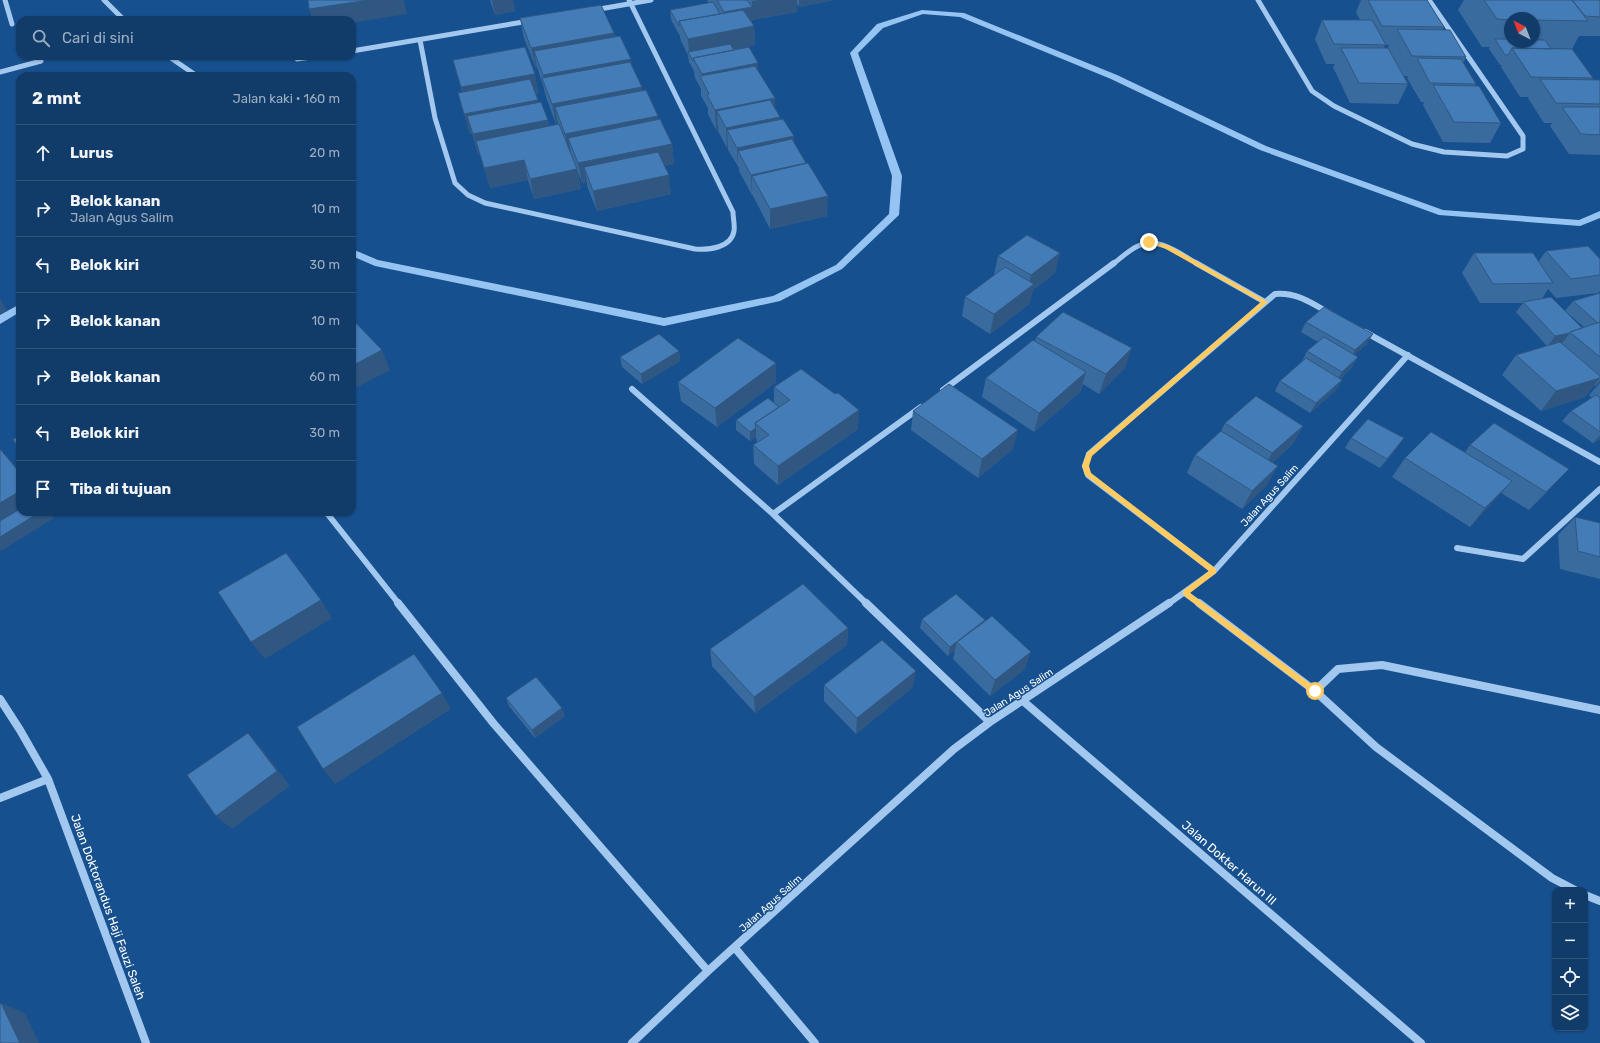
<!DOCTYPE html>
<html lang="id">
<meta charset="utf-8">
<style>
:root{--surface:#113c6a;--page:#1e4772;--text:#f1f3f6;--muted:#9cadc1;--line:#30567e}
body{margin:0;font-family:Rubik,sans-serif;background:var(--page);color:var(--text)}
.controls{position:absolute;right:12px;bottom:12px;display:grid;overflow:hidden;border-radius:8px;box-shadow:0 1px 3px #0004}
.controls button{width:36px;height:36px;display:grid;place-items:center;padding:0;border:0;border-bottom:1px solid var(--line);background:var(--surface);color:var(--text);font:20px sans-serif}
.compass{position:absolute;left:1504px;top:12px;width:36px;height:36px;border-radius:50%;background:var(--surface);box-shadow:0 1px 3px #0004;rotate:318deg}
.stop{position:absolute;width:12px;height:12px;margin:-9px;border:3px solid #ffcb61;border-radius:50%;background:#fff}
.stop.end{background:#ffcb61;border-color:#fff;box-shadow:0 1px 4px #0008}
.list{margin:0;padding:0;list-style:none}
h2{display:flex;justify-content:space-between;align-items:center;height:52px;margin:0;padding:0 16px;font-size:17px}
h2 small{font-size:13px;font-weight:400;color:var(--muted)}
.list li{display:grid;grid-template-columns:26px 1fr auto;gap:12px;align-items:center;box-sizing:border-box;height:56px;padding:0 16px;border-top:1px solid var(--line)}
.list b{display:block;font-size:15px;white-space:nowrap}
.list p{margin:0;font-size:13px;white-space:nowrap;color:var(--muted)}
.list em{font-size:13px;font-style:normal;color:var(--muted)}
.icon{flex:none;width:22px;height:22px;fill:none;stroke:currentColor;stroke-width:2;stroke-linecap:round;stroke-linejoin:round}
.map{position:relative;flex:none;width:1600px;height:1043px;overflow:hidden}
.search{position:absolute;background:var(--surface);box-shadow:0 1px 3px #0004;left:16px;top:16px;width:340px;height:44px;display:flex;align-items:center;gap:10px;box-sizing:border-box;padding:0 14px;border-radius:12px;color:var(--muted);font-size:15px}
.panel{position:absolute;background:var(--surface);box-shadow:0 1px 3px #0004;left:16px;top:72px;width:340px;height:444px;border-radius:12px}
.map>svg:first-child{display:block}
</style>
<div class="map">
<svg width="1600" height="1043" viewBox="0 0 1600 1043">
<rect width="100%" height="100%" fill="#17508e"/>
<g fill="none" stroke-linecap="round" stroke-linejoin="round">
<path fill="#95c4f2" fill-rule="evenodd" d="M922 10 964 13 1117 75 1266 146 1443 210 1579 220 1600 211V218L1580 226 1439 215 1260 150 1111 79 960 17 923 14 883 28 858 53 902 176 899 215 842 269 780 301 664 326 375 266 352 256V249L378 260 664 318 773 296 836 265 889 214 892 176 850 53 877 24Z
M20 304V312L0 324V315Z"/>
<path stroke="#a3c8ef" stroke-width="5" d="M5 0 12 24
M104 0 124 20
M1258 0 1312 91 1334 106 1412 144 1444 152 1507 156 1523 149V136L1429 0
M594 10 651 0
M420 40 435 118 455 183 468 195 485 203 695 249C709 250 731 248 734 231 735 225 733 218 733 212L629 0
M352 51 529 21
M168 56 197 76
M297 59 318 56
M0 72 41 61
M1113 264C1121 258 1129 250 1138 246 1159 236 1180 254 1198 264"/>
<path stroke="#a3c8ef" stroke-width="6" d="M1196 263 1265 302
M1365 332 1600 462
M632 389 773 514 867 604
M943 390 1114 263
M326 512 399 604
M773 514 921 407
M1457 548 1523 559 1600 489
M1214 571 1088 475 1085 466 1089 454 1275 294C1296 292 1312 303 1329 313
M1185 593 1200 604
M1168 604 1214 571 1408 355"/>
<path stroke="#a3c8ef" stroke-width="8" d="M398 603 494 724 708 971
M866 603 990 722
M1199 603 1315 691 1376 747 1552 878 1575 890
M1315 691 1338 669 1382 665 1600 710
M0 699 20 730 48 779 146 1043
M1023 701 1421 1043
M0 798 48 779
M1585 895 1600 901
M735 948 815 1043
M632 1043 708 971 954 749 990 722 1169 603"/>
</g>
<path fill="#3a6b9e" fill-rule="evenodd" d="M490 0H513L515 11 495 15Z
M707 0H834L799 7 797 4V12L752 20V24L754 26 755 45 733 50 758 71 775 98V108L780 117V119L806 164 827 216 770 229 752 194V195L739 171V168L728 150V147L727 148 718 131V129L716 130 708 114V108L701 96V89L695 78 694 71 689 62 688 55 681 41 680 36 671 20 670 10 709 3Z
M1361 0H1427L1444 27 1442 30 1466 57 1463 63 1476 84 1475 86 1501 123 1490 143 1443 142 1423 105 1424 102H1421L1407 78 1408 76H1403L1408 84 1398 104 1350 103 1333 67 1335 64H1326L1315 39 1322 20H1360L1356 12ZM1385 45H1389L1388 48H1384Z
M1464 0H1600V36H1579L1572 49 1550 48 1593 78 1592 80H1600V155L1569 154 1550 126 1552 123H1544L1528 98 1529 97H1520L1501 67 1502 65H1500L1489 49 1490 47H1482L1458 10ZM1510 18H1534V42H1510Z
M520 18 614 33 615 37 631 66 642 87V90L672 144 674 164 664 166 671 194 597 211 587 186V182L582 183 577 170 581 189 534 199 528 180 490 188 480 154H478L472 133 470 134 458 93 462 92 453 60 539 93 535 94 538 103 548 120 549 126 559 125 558 123 556 124 546 97 543 85 537 67 536 68 524 38Z
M1546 251 1600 259V291L1598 293 1556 298 1548 289 1542 299 1582 328 1584 327 1565 311 1573 301 1600 293V439L1593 443 1562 421 1571 411 1592 398 1589 395 1599 384 1595 386 1594 385 1585 397 1541 411 1502 375 1516 355 1547 346 1516 312 1523 303H1480L1462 273 1474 253 1539 261Z
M998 256 1055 273 1033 290 1029 304 990 334 962 316 965 297 994 275Z
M1306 322 1367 344 1354 355 1358 357 1352 367 1340 379 1342 380 1336 390 1310 413 1275 391 1280 381 1302 362 1307 351 1318 342 1301 332Z
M1036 337 1125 368 1099 394 1083 384 1080 392 1034 432 982 397 986 378 1035 341Z
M679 351 680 361 642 384 622 367 620 357Z
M776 363V382L717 427 681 401 678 382Z
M774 387 858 429 778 485 754 464 753 445 757 443 756 437 750 441 736 430V420L774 403Z
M913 411 1013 449 978 478 911 430Z
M1225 423 1303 426 1292 445 1272 463 1267 485 1242 509 1187 473 1195 455 1221 431Z
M1351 438 1397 448 1380 468 1345 448Z
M1470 445 1552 487 1529 510 1501 493 1470 527 1392 477 1405 458 1465 452Z
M1575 517 1600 523V579L1560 569 1558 535Z
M922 619 984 622 1025 669 990 696 953 659 955 650 948 656 920 628Z
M848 628 847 645 755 713 712 666 710 649Z
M824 685 913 687 856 734 824 701Z
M506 698 565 716 535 738 509 706Z"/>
<path fill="#305781" d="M369 0H404L407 14 352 23V20H313L309 9Z
M492 0H513L515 11 495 15Z
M758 0H797V12L752 20 753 26 726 31 724 12 752 7V1Z
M799 0H834L799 7Z
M754 26 755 45 691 58 689 54 688 39Z
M614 33 617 53 534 51 537 67 536 68 531 48Z
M631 59 633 78 546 88 543 75Z
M758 63 759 82 702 81V74Z
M535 74 539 93 466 107 461 87Z
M642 87 644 107H555L558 123 556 124 552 104Z
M775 98V117L717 111 718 129 716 130 715 110Z
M538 100 542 120 467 116 472 133 470 134 464 114Z
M658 116 660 136 568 138 571 153 569 154 565 134Z
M780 117 781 137 727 130 728 147 727 148 726 128Z
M548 120 552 140 478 154 473 134Z
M794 136V156L738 151V168L737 148Z
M672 144 674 164 589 181 584 167 587 182 582 183 578 163Z
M524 160 528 180 490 188 484 168Z
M806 163V183L752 176V195L751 175Z
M577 169 581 189 534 199 530 179Z
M669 175 671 194 597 211 593 191Z
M828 196 827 216 770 229V209Z
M1060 253 1055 273 1033 290 1029 304 990 334 994 314 1028 288 1031 275Z
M0 298 7 311 0 314Z
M1570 333 1562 343 1548 346 1555 336Z
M1373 334 1367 344 1349 360 1355 350Z
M1132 348 1125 368 1099 394 1106 374Z
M382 350 390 370 352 390V366Z
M679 351 680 361 642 384 641 374Z
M1358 357 1352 367 1336 382 1342 372Z
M776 363V382L717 427 715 408Z
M1086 372 1080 392 1034 432 1039 413Z
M1600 378 1585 397 1541 411 1556 391Z
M1342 380 1336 390 1310 413 1316 403Z
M1600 380V383L1599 384 1595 386Z
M859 410 858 429 778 485V466Z
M1303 426 1292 445 1262 472 1272 453Z
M756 428V437L750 441V432Z
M1018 430 1013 449 978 478 982 459Z
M1600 435V439L1593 443Z
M1404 438 1397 448 1380 468 1387 459Z
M0 449 20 471V473Z
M1278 466 1267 485 1242 509 1252 491Z
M1569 469 1552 487 1529 510 1546 492Z
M1512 481 1496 499 1470 527 1485 508Z
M20 491V512L0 531V503Z
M40 512H49L54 518 1 551 0 550V537Z
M321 600 332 618 265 659 251 642Z
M985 620 982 629 957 642 955 650 948 656 950 647Z
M848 628 847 645 755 713 754 697Z
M1031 652 1025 669 990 696 995 680Z
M916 671 913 687 856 734 857 718Z
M442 693 451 709 335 784 323 769Z
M562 708 565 716 535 738 532 730Z
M248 733 262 749 290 786 232 829 216 816Z
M1 1003 25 1013 39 1043H20Z"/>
<path fill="#447cb8" stroke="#305781" d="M308 0H369L309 9Z
M717 0H747L752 7 724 12Z
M1368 0H1427L1444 27 1382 26Z
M1484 0H1572L1588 21 1534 20V18H1510V20L1497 19Z
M1572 0H1600V17L1585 16Z
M713 2 720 14 679 21V26L670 10Z
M601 5 614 33 531 48 520 18Z
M743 10 754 26 688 39 679 21Z
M1322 20H1372L1386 45 1334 44Z
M1397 29 1450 30 1466 57 1412 56Z
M620 36 631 59 543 75 534 51Z
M1495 39H1510V42H1534V40H1545L1551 49 1512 48 1508 55H1505Z
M730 44 734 50 693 58V61L688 52Z
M525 47 535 74 461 87 453 60Z
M749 47 758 63 702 74 693 58Z
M1341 48H1388L1408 84 1359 83Z
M1512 48 1572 49 1593 78 1531 77Z
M1417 58 1461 59 1476 84 1430 83Z
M630 62 642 87 552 104 542 78Z
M755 66 775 98 715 110 707 95 709 94 700 76Z
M530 79 538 100 464 114 458 93Z
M1540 79 1600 80V104L1556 103Z
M1433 85 1479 86 1501 123 1454 122Z
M646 90 658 116 565 134 555 107Z
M770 100 780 117 726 128 717 111Z
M541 102 548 120 473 134 467 116Z
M1562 107H1600V135L1581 134Z
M660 119 672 144 578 163 568 138Z
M783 119 794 136 737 148 727 130Z
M559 124 577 169 530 179 524 160 484 168 476 141Z
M792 139 806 163 751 175 738 151Z
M658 152 669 175 593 191 584 167Z
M808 163 828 196 770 209 752 176Z
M1027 235 1060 253 1031 275 998 256Z
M1588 246 1600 259V275L1571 279 1546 251Z
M1474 253H1533L1553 283 1493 284Z
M1005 267 1034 284 994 314 965 297Z
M1600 293V322L1598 323 1573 301Z
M1551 297 1582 328 1570 332V333L1555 336 1523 302Z
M1324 307 1373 334 1355 350 1306 322Z
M1063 312 1132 348 1106 374 1036 337Z
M352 319 382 350 352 366Z
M1600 322V357L1570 332Z
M659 334 679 351 641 374 620 357Z
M1324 337 1358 357 1342 372 1307 351Z
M738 338 776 363 715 408 678 382Z
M1033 340 1086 372 1039 413 986 378Z
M1560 342 1600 376V378L1556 391 1516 355Z
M1306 358 1342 380 1316 403 1280 381Z
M801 369 835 394 838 393 859 410 778 466 753 445 769 435 755 423 790 400 774 387Z
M949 384 1018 430 982 459 913 411Z
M1596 395 1600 398V432L1571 411Z
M1256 396 1303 426 1272 453 1225 423Z
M768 398 779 407 755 423 756 428 750 432 736 420Z
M1368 419 1404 438 1387 459 1351 438Z
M1494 423 1569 469 1546 492 1470 445Z
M1221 431 1278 466 1252 491 1195 455Z
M1431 432 1512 481 1485 508 1405 458Z
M20 436V452L13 439Z
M0 449 20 473V491L0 503Z
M20 509V512H40L0 537V521Z
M1575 517 1600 523V557L1578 551Z
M286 553 321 600 251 642 218 592Z
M803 584 848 628 754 697 710 649Z
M956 594 985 620 950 647 922 619Z
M992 616 1031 652 995 680 957 642Z
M882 640 916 671 857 718 824 685Z
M414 654 442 693 323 769 297 727Z
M536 677 562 708 532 730 506 698Z
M248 733 277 771 216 816 187 775Z
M1 1003 20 1043H0V1004Z"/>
<path fill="#ffcb61" d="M1147 241 1168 245 1268 302 1092 456 1089 466 1091 473 1216 569V573L1190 593 1317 689V693H1312L1183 595V591L1209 571 1085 475 1082 466 1087 453 1261 302 1164 248 1147 243Z"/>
<g text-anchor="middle" stroke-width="3" stroke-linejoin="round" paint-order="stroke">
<g font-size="10" fill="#fff" stroke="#17508e">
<text transform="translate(1269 495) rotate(-48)" y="4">Jalan Agus Salim</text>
<text transform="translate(1018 692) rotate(-33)" y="4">Jalan Agus Salim</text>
<text transform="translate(770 903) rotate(-42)" y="4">Jalan Agus Salim</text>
</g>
<g font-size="12" fill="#fff" stroke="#17508e">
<text transform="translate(1229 863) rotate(41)" y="4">Jalan Dokter Harun III</text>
<text transform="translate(108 907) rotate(70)" y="4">Jalan Doktorandus Haji Fauzi Saleh</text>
</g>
</g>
</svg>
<div class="controls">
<button>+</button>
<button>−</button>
<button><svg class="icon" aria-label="locate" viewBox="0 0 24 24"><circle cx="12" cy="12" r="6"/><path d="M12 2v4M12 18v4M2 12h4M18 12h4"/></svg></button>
<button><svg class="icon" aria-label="layers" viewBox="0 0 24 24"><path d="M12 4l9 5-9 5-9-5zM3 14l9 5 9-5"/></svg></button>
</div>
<svg class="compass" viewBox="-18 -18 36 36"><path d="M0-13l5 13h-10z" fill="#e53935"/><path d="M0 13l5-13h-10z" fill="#9cadc1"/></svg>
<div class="stop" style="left:1315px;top:691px"></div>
<div class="stop end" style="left:1149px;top:242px"></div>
<div class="search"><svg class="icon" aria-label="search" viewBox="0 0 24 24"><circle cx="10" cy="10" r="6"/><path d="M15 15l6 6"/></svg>Cari di sini</div>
<section class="panel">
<h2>2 mnt<small>Jalan kaki · 160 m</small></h2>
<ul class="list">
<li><svg class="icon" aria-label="ahead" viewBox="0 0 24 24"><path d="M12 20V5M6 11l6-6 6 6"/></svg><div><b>Lurus</b></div><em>20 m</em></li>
<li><svg class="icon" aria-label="right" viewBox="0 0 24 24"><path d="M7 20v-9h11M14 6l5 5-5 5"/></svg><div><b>Belok kanan</b><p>Jalan Agus Salim</p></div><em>10 m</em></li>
<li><svg class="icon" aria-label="left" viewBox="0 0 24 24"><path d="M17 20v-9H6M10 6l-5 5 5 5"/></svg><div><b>Belok kiri</b></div><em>30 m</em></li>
<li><svg class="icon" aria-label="right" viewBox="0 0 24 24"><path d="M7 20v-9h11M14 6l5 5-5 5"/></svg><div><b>Belok kanan</b></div><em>10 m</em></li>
<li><svg class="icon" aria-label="right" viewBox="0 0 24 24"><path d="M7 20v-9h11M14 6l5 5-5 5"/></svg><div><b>Belok kanan</b></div><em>60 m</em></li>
<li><svg class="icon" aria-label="left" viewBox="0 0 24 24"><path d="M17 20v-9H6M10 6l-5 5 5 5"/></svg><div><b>Belok kiri</b></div><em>30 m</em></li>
<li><svg class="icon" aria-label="arrive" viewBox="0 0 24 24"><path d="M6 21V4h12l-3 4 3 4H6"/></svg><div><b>Tiba di tujuan</b></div></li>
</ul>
</section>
</div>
